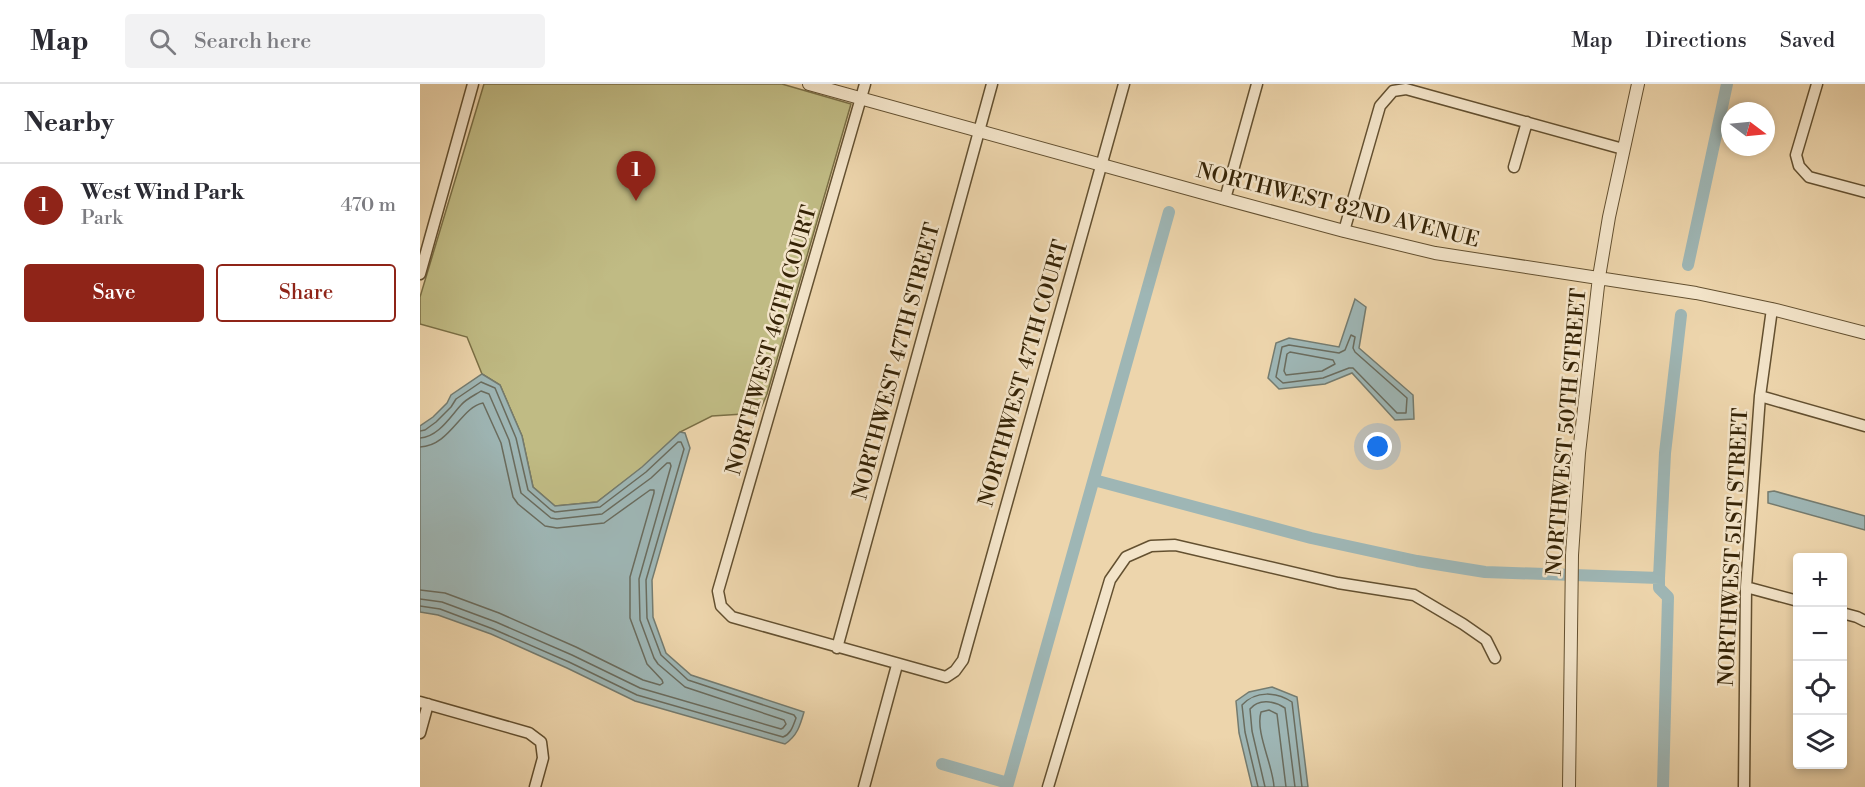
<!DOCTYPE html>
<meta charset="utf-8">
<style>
:root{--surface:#fff;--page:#f2f2f3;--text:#2b2b33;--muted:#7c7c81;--line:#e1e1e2;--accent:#8f2418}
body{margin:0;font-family:"Libre Bodoni",serif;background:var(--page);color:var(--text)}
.controls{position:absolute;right:18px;bottom:18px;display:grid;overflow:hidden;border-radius:6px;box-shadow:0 3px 9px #0003}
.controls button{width:54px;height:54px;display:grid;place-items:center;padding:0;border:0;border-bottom:2px solid var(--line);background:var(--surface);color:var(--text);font:30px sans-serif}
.compass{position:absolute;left:1301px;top:18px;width:54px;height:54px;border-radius:50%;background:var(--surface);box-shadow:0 3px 9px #0003;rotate:106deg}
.you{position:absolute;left:958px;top:363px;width:21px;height:21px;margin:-15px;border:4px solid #fff;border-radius:50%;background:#1a73e8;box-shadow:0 0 0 9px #1a73e833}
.badge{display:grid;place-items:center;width:39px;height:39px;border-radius:50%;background:var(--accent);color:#fff;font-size:20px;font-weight:700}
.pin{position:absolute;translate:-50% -50px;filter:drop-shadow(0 2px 3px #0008)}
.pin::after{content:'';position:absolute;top:32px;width:21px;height:18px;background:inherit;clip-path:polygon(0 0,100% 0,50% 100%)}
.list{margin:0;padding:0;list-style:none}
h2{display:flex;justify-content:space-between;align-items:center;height:78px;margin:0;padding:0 24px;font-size:26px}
h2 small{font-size:20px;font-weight:400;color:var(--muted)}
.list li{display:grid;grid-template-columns:39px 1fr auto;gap:18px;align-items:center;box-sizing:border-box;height:84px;padding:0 24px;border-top:2px solid var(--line)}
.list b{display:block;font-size:22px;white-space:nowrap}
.list p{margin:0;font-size:20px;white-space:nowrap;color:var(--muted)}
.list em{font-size:20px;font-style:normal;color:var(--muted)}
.actions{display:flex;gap:12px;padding:18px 24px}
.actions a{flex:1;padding:14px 0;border:2px solid var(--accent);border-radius:6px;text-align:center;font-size:21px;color:var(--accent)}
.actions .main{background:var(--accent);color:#fff}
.icon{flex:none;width:33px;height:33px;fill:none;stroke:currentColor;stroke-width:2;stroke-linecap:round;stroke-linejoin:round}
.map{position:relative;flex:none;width:1445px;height:703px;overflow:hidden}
header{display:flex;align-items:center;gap:36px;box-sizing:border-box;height:84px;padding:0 30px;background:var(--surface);border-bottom:2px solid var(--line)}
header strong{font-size:28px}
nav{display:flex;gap:33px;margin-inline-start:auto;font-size:21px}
.search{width:420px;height:54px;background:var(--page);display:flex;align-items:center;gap:15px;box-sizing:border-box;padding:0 21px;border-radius:6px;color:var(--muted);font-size:22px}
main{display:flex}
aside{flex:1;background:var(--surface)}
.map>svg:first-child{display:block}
</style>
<header>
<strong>Map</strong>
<div class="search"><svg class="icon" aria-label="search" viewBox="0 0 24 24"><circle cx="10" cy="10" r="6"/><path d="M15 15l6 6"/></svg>Search here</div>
<nav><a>Map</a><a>Directions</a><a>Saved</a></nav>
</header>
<main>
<aside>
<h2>Nearby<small></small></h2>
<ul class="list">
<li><span class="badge">1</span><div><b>West Wind Park</b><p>Park</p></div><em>470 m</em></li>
</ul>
<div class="actions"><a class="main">Save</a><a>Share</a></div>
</aside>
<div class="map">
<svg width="1445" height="703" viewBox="0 0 1445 703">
<rect width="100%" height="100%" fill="#edd5ac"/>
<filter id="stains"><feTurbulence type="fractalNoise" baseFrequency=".00333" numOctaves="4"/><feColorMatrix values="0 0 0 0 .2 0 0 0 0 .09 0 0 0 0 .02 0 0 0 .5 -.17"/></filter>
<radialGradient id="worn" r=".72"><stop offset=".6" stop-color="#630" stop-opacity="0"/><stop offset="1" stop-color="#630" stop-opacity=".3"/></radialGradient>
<path fill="#c0bb84" stroke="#7a6f45" stroke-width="1.5" d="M64 0H362L431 20 347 310 339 329 292 332 260 348 223 383 177 418 135 422 113 403 102 352 80 301 62 290 47 253 0 240V213Z"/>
<path fill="#9eb6b5" stroke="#747b6f" stroke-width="1.5" d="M935 215 946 223 939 264 993 311 994 335 975 336 932 289 905 300 859 305 848 294 856 259 869 254 919 263Z
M62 290 80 301 102 352 113 403 135 422 177 418 222 383 260 348 265 349 270 364 232 496 233 533 246 569 271 591 384 628C380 642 377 652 365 660L215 617 147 584 71 550 18 531 0 528V342L13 333 27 319 31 311Z
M1354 407 1445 432V446L1348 419V408Z
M852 603 877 613 888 703H832L819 649 816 617 829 608Z"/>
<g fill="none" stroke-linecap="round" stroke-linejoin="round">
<path stroke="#6a6c5e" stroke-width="1.5" d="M931 251 935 253 933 264 935 268 987 314 986 329H977L933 284H929L903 294 863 299 856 293 862 263 869 261 919 269 925 266Z
M870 268 913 276 915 280 902 287 866 291 864 287 867 270Z
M0 347 5 346 16 338 31 323 36 315 61 298 75 304 96 354 108 406 131 426 135 428 180 423 226 388 258 358H261L264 365 226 496 227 534 241 571 268 596 374 631 376 634C373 642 371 650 363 653L217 611 149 578 73 545 20 525 0 522
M0 354C18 353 30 333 41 321 46 315 55 311 61 307L69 310 89 356 101 409 131 434 137 435 182 430 231 394 247 379H250L251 382 219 495 220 536 234 574 238 580 265 603 364 636 366 640 363 644 361 645 220 604 152 571 76 538 22 518 0 515
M0 363C30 362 41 323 63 319L81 359 93 413 98 420 125 442 137 444 184 439 230 406H234V409L210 493V534L227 580 242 596 243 599 240 601 223 596 156 563 79 529 25 509 0 506
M838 703 825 648 822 621C836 606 857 608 872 618L882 703
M845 703 832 647 830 625C839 614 854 617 865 624L875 703
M854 703C853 681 835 648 841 628L849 626 857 630 866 703"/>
<path stroke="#9eb6b5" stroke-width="12" d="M1268 181 1307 0
M674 396 891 454 997 477 1065 488 1239 494
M522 680 588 699
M587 703 749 128
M1243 703 1248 513 1239 504V494L1245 369 1261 231"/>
<g stroke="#635030" stroke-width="13">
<path id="minor" d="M445 0 298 507 301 522 312 533 526 593 535 587 543 576 704 0
M1397 0 1376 71 1379 82 1389 93 1445 108
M1094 83 1107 38
M805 115 837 0
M924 147 960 22 973 7 986 5 1203 65
M0 190 53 0
M1340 312 1445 342
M1326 503 1378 517
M1422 529 1437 533 1445 537
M417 564 572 0
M0 618 109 649 121 658 123 674 115 703
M0 649 8 620
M444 703 477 581
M628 703 690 496 706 473 731 462 755 461 918 499 994 511 1043 540 1066 556 1075 574
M1324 703 1326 503 1340 312 1352 225"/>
</g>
<g stroke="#635030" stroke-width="14">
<path id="tertiary" d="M389 0 805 115 924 147 1015 169 1276 209 1352 225 1445 249
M1149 703 1152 471 1159 369 1179 193 1189 133 1218 0"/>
</g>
<use href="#minor" stroke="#f3e4c9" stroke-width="10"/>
<use href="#tertiary" stroke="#f3e4c9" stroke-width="12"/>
</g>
<g text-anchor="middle" stroke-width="5" stroke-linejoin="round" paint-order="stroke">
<g font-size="21" fill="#352306" stroke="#f3e4c9">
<text transform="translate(918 121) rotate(14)" y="7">NORTHWEST 82ND AVENUE</text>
<text transform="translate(351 256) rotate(-74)" y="7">NORTHWEST 46TH COURT</text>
<text transform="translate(476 277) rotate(-75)" y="7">NORTHWEST 47TH STREET</text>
<text transform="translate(603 289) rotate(-74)" y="7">NORTHWEST 47TH COURT</text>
<text transform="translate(1146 348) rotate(-85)" y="7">NORTHWEST 50TH STREET</text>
<text transform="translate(1313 463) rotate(-87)" y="7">NORTHWEST 51ST STREET</text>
</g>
</g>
<rect width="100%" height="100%" filter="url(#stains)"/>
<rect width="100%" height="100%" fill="url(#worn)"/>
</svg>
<div class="controls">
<button>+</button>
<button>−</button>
<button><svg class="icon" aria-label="locate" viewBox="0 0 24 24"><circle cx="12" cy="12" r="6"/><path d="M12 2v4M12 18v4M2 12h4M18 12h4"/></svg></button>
<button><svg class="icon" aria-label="layers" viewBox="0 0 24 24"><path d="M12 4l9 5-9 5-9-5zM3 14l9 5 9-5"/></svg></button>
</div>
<svg class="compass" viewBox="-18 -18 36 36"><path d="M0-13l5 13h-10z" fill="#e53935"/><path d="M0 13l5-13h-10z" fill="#7c7c81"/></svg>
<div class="you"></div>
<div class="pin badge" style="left:216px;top:117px">1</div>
</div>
</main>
